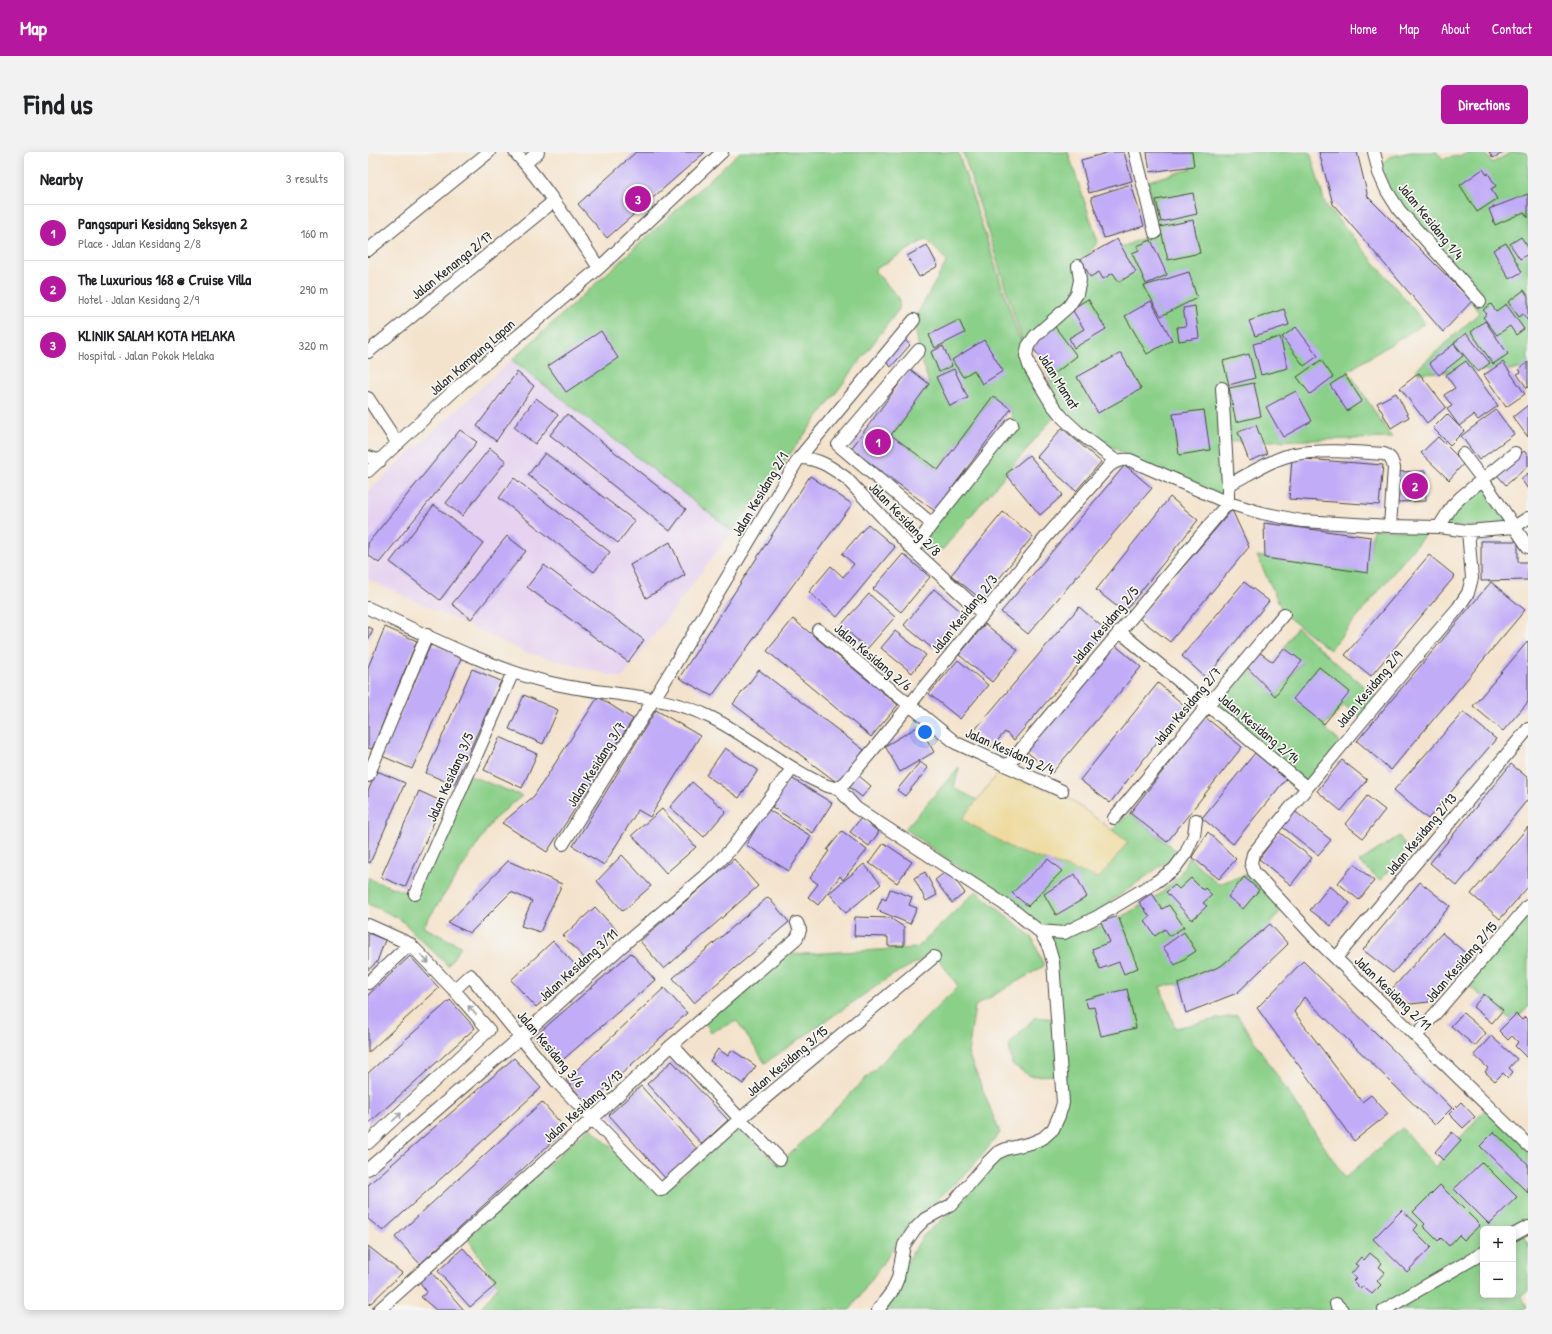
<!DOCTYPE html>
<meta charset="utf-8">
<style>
:root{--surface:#fff;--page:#f2f2f2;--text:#202124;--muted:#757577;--line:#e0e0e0;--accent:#b5179e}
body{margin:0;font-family:"Patrick Hand",sans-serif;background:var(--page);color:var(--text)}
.controls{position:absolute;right:12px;bottom:12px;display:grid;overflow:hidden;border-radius:6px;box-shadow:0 2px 10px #0003}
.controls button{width:36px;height:36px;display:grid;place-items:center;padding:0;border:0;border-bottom:1px solid var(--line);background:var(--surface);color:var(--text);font:20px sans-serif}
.you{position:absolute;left:557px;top:580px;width:14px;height:14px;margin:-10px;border:3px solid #fff;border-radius:50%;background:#1a73e8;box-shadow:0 0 0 6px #1a73e833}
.badge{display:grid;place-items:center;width:26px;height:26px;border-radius:50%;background:var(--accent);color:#fff;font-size:13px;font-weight:700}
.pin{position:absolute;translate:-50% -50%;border:2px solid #fff;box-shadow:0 1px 4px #0006}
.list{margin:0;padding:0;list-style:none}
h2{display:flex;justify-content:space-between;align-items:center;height:52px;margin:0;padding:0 16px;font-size:17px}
h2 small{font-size:13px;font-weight:400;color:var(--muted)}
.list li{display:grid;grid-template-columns:26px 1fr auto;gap:12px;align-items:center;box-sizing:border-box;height:56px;padding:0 16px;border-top:1px solid var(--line)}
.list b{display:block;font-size:15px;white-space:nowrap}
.list p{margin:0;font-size:13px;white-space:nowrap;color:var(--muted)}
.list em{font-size:13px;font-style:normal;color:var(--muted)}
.map{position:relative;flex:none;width:1160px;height:1158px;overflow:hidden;border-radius:6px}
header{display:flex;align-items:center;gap:24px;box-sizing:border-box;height:56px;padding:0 20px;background:var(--accent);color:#fff}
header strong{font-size:19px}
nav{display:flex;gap:22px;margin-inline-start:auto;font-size:14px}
.intro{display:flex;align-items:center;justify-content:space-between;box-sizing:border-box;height:96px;padding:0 24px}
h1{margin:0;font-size:28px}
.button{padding:10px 18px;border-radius:6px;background:var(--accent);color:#fff;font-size:14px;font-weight:700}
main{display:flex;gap:24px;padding:0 24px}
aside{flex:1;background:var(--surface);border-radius:6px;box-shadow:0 2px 10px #0003}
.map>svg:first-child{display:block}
</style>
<header>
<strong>Map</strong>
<nav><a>Home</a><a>Map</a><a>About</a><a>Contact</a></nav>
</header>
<div class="intro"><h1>Find us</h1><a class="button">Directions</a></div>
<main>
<aside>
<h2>Nearby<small>3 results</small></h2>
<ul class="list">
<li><span class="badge">1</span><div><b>Pangsapuri Kesidang Seksyen 2</b><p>Place · Jalan Kesidang 2/8</p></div><em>160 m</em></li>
<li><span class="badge">2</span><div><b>The Luxurious 168 @ Cruise Villa</b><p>Hotel · Jalan Kesidang 2/9</p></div><em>290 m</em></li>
<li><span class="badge">3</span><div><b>KLINIK SALAM KOTA MELAKA</b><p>Hospital · Jalan Pokok Melaka</p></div><em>320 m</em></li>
</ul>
</aside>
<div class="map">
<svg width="1160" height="1158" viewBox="0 0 1160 1158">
<rect width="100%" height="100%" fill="#f6f6f2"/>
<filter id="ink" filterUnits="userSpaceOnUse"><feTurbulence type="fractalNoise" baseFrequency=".025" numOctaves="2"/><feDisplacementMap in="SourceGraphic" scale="8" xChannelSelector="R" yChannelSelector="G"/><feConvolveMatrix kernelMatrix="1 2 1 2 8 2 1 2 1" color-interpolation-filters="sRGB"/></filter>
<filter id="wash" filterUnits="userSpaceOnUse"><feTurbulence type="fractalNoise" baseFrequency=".012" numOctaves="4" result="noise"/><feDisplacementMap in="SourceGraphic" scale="16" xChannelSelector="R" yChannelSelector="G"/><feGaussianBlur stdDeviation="0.9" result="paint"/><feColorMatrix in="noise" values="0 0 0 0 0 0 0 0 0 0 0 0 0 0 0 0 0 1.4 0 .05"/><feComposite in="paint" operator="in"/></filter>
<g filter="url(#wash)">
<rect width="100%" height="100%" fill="#f4e3cc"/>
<path fill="#e6d2f0" d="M372 0H404L531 146V157L254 526 157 500 0 427V339Z"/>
<path fill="#8bd089" stroke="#5b7e5a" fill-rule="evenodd" d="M372 0H590L650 183 655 192 595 0H700L730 90 711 113 787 81 780 29 823 17 818 0H942L957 52 1057 171 980 219 1024 286 858 290 860 351 782 317 695 266 667 185 656 195 690 260 575 397 545 398 644 272 643 257 625 244 570 318 523 283 561 232 551 198 546 168 579 109 558 87 506 118 531 146V157L364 379 144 208Z
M1042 0H1069L1075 7 1108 0H1116L1124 11 1144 0H1160V217L1051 221 1048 218 1111 161 1078 112 1031 58 1010 16 1021 5Z
M1115 328 1145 374 1071 375Z
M1005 377 1059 380 962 498 916 462 889 404 999 420Z
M929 475 962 506 1011 547 994 568 976 553 956 575 974 592 938 635 840 553 878 514 907 544 934 510 916 496Z
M591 615 586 636 609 648 595 667 760 690 744 678 762 661 811 701 698 781 721 778 745 770 792 742 811 724 821 705 850 732 886 720 917 753 902 772 853 814 810 832 792 834 807 876 869 863 977 1026 1034 976 1067 1015 1120 954 1160 993V1075L1154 1078 1160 1092V1140L1154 1144 1160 1158H509L555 1084 591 1053 638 997 676 986 695 951 693 923 662 924 644 912 641 893 667 865 688 867 682 780 537 677ZM1115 1077H1145V1143H1115Z
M100 623 154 644 126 667 55 775 93 794 80 814 31 766 0 752V725L6 729 40 741Z
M1031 684 1039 696 1012 728 991 710Z
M608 739 664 785 676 814 607 854 600 901 632 981 603 1016 540 1075 482 1158H111L130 1134 99 1085 222 975 292 1042 371 977 411 1013 590 834 566 801 523 824 397 911 369 869 343 880 335 867 416 803 549 796Z
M1160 754V855L1146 870 1096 830Z"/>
<path fill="#eeda9e" stroke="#8c8264" d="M631 620 701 646 760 690 731 726 649 699 594 667Z"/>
<g id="blocks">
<path fill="#c1acf7" d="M268 0H337L239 86 210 52Z
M742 0H756L764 29 721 41 713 8Z
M779 0H824L826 14 782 20Z
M951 0H989L1000 45 1104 149 1075 180 965 52Z
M1121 0H1137L1125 6Z
M1115 17 1119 23 1120 21 1128 34 1123 37 1129 47 1109 60 1092 33Z
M763 32 776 74 736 86 723 45Z
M825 41 829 62 793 70 788 48Z
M1160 42V66L1156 60 1127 73 1121 57Z
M825 68 832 101 800 108 792 75Z
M1153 85 1160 95V102L1152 107 1142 92Z
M749 87 768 120 751 130 745 121 735 127 731 120 722 125 713 107Z
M783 88 799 123 778 132 764 101 771 98 769 94Z
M1138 91 1154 120 1141 127 1125 98Z
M559 93 570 114 551 125 539 104Z
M821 120 829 146 793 164 776 134Z
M1156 138 1160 144V169L1155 162 1151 165 1140 150Z
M720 147 738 177 706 196 701 186 716 177 704 157Z
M783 149 804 188 779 202 757 164Z
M1123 152 1128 159 1138 152 1156 177 1148 183 1142 174 1129 183 1115 165 1119 162 1115 158Z
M827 154 831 186 811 189 809 175 818 174 815 156Z
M916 157 921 173 887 184 881 169Z
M591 168 597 181 567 196 561 183Z
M1117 169 1140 202 1125 212 1103 180Z
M687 175 709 204 686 222 663 194Z
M928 175 950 204 936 214 914 185Z
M233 179 250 206 198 240 180 214Z
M1098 181 1122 211 1110 220 1086 191Z
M912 185 920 216 893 223 885 192Z
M536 187 542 193 523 215 517 209Z
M616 188 635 219 614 232 606 218 595 225 584 208Z
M1086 192 1095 204 1071 223 1061 211Z
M575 194 584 214 571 220 563 200Z
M753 201 773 237 730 261 709 225Z
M881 202 887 226 861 233 855 209Z
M953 208 965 225 942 242 929 225Z
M1098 209 1130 254 1110 268 1106 263 1091 274 1079 257 1084 254 1076 243 1087 236 1078 223Z
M1135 210 1157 242 1138 255 1116 223Z
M1160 210V235L1159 236 1149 222 1153 220 1151 217Z
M542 217 561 232 523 283 570 318 625 244 643 257 567 359 483 297Z
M586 217 600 246 582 254 568 225Z
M149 220 166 234 128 289 109 274Z
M1051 221 1078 255 1059 271 1032 236Z
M977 223 994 249 979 259 962 233Z
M886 231 893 264 868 270 861 236Z
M928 239 944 269 915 285 898 255Z
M1028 241 1041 265 1023 276 1009 251Z
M168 246 190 263 167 292 146 275Z
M1160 253V285L1145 265Z
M836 258 842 298 811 303 805 262Z
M1128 258 1146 282 1111 308 1093 284Z
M199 262 318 357 302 379 182 283Z
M1079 262 1096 279 1082 293 1065 276Z
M888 273 899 302 881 309 870 280Z
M694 276 733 310 708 339 669 305Z
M92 278 109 290 11 411 0 403V391Z
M1070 285 1096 311 1081 328 1053 301Z
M122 296 138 309 94 364 78 351Z
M1156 299 1160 304V314L1138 333 1129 323Z
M177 301 267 369 250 391 160 323Z
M661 303 695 343 672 363 638 322Z
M924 306 1015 313 1011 353 921 347Z
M757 313 784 336 660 482 633 460Z
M1057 319 1058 349 1030 350 1029 320Z
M1160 321V337L1153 327Z
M442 324 484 352 344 544 311 526Z
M146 326 242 400 226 420 131 346Z
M802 345 830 368 756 460 728 438Z
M66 353 115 391 72 448 22 410Z
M864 358 881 395 802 490 771 466Z
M635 360 665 384 614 448 583 423Z
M896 371 1003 385 1000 421 897 406Z
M500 372 527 395 469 465 441 440 463 414 475 425 486 412 474 402Z
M139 384 158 399 103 467 84 452Z
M1113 389H1150V410H1160V428L1113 429Z
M302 390 317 423 278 446 262 413Z
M535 402 562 425 533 460 505 437Z
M1061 403 1087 424 1003 524 977 503Z
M176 413 276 488 260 510 159 435Z
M876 430 901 449 838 526 814 504Z
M1123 430 1157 458 1023 618 989 589Z
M566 437 595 461 565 497 536 473Z
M501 442 527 465 499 497 473 473Z
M711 455 739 479 646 588 637 580 624 595 605 580Z
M425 467 530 553 503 585 399 499Z
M617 472 650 498 624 530 591 503Z
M0 475 5 477 0 488Z
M17 475 49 489 4 597 0 596V515Z
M527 479 558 503 544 521 513 496Z
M1160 489V550L1135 579 1105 554Z
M63 492 94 505 44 617 14 604Z
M748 494 773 515 684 621 659 600Z
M916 496 934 509 907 544 878 514 891 500 905 510Z
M590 508 620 533 592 567 561 542Z
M951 515 982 540 956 572 925 547Z
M104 517 133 529 86 633 58 621Z
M391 518 496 598 471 632 365 552Z
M790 531 817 554 742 651 712 628Z
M156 543 190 558 175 592 141 577Z
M230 545 265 567 179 700 134 671 166 644Z
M288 558 332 584 282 665 270 658 236 713 205 694Z
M1095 560 1128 587 1060 667 1026 638Z
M837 565 874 595 799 690 762 661Z
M551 574 566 600 532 620 517 594Z
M132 585 169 602 154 636 116 618Z
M357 596 390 618 371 646 338 623Z
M887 601 918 627 865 692 834 666Z
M974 608 999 628 973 659 949 639Z
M552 610 560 616 537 644 529 638Z
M1143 612 1160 626V647L1089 734 1062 711Z
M9 619 37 631 2 711 0 710V639Z
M490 623 503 634 494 645 480 634Z
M423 626 464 651 445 681 404 655Z
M324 630 358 659 336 685 302 655Z
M51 639 75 650 37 735 13 725Z
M999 644 1017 658 995 686 977 672Z
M294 657 328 695 298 721 264 683Z
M399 657 443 684 421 719 378 693Z
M924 657 963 688 950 703 912 673Z
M493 666 511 680 501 694 482 680Z
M1160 675V735L1132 767 1103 742Z
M474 679 499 698 475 728 472 724 450 753 440 745 450 732 442 726 461 699 459 698Z
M840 680 868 707 851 727 824 705Z
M911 680 944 706 923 733 891 707Z
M516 691 544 710 529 731 501 711Z
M254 703 283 734 255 759 229 729Z
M366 707 390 734 296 817 272 789Z
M680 707 694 719 660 754 644 741Z
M140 709 194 732 172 780 153 774 164 749 143 740 102 781 80 771Z
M496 712 513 732 478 761 461 741Z
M986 712 1006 729 991 748 970 731Z
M580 718 597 741 584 751 567 728Z
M557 720 569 743 558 749 546 726Z
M707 722 719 745 688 763 676 742Z
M876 725 891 738 875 757 860 745Z
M823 726 835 738 837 736 844 743 835 751 839 754 824 768 798 740 807 733 811 737Z
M1052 730 1082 754 1025 821 995 798Z
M962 734 982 751 963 774 942 758Z
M522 737 544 745 541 753 549 756 542 772 509 758 514 746 518 748Z
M784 741 794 757 801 753 816 775 802 784 797 777 787 784 777 769 782 765 771 750Z
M400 745 421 770 326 851 305 826Z
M227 755 249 779 218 808 195 784Z
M750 764 770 816 756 822 751 810 732 817 724 797 742 790 733 770Z
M487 765 522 766 536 775V794H520V785L486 784Z
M902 772 920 792 869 841 818 861 810 832 853 814Z
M816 780 828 799 807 813 795 795Z
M0 781 17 788 9 810 0 818Z
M1074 781 1102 805 1061 850 1042 852 1024 837Z
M185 789 211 817 168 855 143 828Z
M263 801 287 828 190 912 166 885Z
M42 804 71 836 0 901V843Z
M935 809 1084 956 1067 973 936 845 926 860 994 950 1003 943 1020 962 986 989 889 856Z
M296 836 319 861 220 953 198 928Z
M759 837 768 876 733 884 726 855 720 856 717 847Z
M1116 842 1135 858 1124 871 1105 855Z
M82 848 107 876 0 972V921Z
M1095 861 1118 881 1107 894 1083 874Z
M1148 862 1154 868 1157 865 1160 869V907L1147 894 1150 890 1144 884 1140 888 1131 879Z
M1123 884 1149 907 1141 916 1145 920 1140 926 1135 921 1127 929 1117 920 1120 916 1106 903Z
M350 897 360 904 364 898 388 914 375 932 342 909Z
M146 906 173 936 15 1079 0 1067V1033Z
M304 909 360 968 334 992 279 932Z
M273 934 329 997 297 1026 241 963Z
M174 950 198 977 52 1112 27 1085Z
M1093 950 1107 965 1095 976 1081 962Z
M1084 980 1093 988 1075 1008 1067 1000Z
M1126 980 1160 1012V1041L1112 994Z
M1114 1010 1149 1045 1121 1072 1086 1037Z
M1072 1033 1112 1073 1096 1088 1091 1083 1081 1094 1073 1086 1070 1089 1055 1074 1057 1072 1045 1060Z
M1034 1058 1050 1073 1046 1078 1063 1095 1039 1120 1005 1087Z
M0 1094 34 1121 1 1153 0 1152Z
M95 1096 128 1133 102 1155 70 1119Z
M1002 1101 1014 1111 1011 1115 1017 1120 1009 1129 1013 1133 1004 1142 994 1134 992 1136 985 1129 988 1126 983 1122 990 1114 987 1112 993 1105 996 1108Z
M63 1120 96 1158H68L53 1145 59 1140 51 1129Z"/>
</g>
</g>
<g filter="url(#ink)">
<use href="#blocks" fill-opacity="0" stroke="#494743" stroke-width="1"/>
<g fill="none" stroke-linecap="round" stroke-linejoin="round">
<g stroke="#494743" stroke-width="14">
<path id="minor" d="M147 0C179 36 205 76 231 116
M767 0 787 81
M1006 0 1011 21 1019 39 1031 58 1112 149
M157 12 170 0
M0 98 121 0
M710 114 712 128 709 142 701 154 667 184 660 194 658 204 662 216 683 251 695 266 710 280 748 309
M551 198 470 293 564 372
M0 200 186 49
M0 246 30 292
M1095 302 1115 328 1160 395
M0 305 12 309
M431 306C450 306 463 315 478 326L545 398 615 462
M0 319 93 232 231 116 354 0
M860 333C880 323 905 306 927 302 955 297 987 300 1016 302 1023 305 1024 308 1026 316L1022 374
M1071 375 1084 354 1093 345 1147 301
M1100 379 1104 426 1100 441 1090 456C1020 537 952 619 885 702L883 711 886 720 948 787 1160 993
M545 398 564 372 644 272
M0 456C58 483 116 514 179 530 233 544 293 540 344 566 378 583 408 608 442 626 451 630 459 636 470 636L488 656 645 758 671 779 680 793 685 810 695 951 691 964 685 977 675 986 663 991 638 997 629 1001 620 1010 583 1053 557 1067 547 1077 536 1093 530 1126 525 1138 510 1158
M450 478 588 591 694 639
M751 479 938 635
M639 614 860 351V333L854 236
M0 624 59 483
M470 636 477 631 509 593 678 385 741 314C748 309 753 307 762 308L860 351 894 361 934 369 1022 374 1071 375 1100 379 1146 375 1160 366
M746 666 916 462
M195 692 286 547 431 306 546 168
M47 742 145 520
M0 773 42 792 86 838 121 878 0 991
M671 779 696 781 729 765 788 730 806 717 818 701 826 683 828 668
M968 806 1160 577
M0 831 42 792
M86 838 102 823 189 930 293 1038 372 967 566 805
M1048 884 1160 754
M304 893 372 967 412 1007
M0 1017 153 885 262 787 341 720 364 696 424 617
M1145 1083 1160 1075
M968 1152 974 1158
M11 1158 224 967 304 893 429 786 432 778 429 771
M1016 1158 1115 1101"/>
</g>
<use href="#minor" stroke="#fff" stroke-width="12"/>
</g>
<defs><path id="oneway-shaft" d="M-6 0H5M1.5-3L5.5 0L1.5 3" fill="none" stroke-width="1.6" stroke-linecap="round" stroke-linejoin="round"/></defs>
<g stroke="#a0a0a0">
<use href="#oneway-shaft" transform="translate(57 807) rotate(46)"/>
<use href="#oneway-shaft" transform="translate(104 858) rotate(-132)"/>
<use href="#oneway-shaft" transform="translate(29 965) rotate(-43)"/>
</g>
</g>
<g text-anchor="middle" stroke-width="3.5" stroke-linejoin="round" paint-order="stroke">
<g font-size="14" fill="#2b2b2b" stroke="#f6f6f2">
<text transform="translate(1063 69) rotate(51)" y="5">Jalan Kesidang 1/4</text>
<text transform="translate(84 113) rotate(-39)" y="5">Jalan Kenanga 2/17</text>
<text transform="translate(104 205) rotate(-41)" y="5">Jalan Kampung Lapan</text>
<text transform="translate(691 229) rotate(58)" y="5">Jalan Mamat</text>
<text transform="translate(392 342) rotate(-59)" y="5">Jalan Kesidang 2/1</text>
<text transform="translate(537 367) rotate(46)" y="5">Jalan Kesidang 2/8</text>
<text transform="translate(596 462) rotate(-51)" y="5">Jalan Kesidang 2/3</text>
<text transform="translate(737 473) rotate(-50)" y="5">Jalan Kesidang 2/5</text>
<text transform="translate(505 505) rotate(40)" y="5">Jalan Kesidang 2/6</text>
<text transform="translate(1001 537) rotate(-50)" y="5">Jalan Kesidang 2/9</text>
<text transform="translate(819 554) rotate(-50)" y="5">Jalan Kesidang 2/7</text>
<text transform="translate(891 576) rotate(40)" y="5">Jalan Kesidang 2/14</text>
<text transform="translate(642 599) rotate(24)" y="5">Jalan Kesidang 2/4</text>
<text transform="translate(228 612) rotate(-58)" y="5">Jalan Kesidang 3/7</text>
<text transform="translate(82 625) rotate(-66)" y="5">Jalan Kesidang 3/5</text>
<text transform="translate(1053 682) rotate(-50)" y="5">Jalan Kesidang 2/13</text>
<text transform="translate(1093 810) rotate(-49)" y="5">Jalan Kesidang 2/15</text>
<text transform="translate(210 813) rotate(-42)" y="5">Jalan Kesidang 3/11</text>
<text transform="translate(1025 841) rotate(44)" y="5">Jalan Kesidang 2/11</text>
<text transform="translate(183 897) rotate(50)" y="5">Jalan Kesidang 3/6</text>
<text transform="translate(419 909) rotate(-40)" y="5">Jalan Kesidang 3/15</text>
<text transform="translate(215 954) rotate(-42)" y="5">Jalan Kesidang 3/13</text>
</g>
</g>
</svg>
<div class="controls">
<button>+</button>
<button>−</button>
</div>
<div class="you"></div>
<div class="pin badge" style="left:510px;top:290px">1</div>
<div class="pin badge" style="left:1047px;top:334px">2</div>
<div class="pin badge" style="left:270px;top:47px">3</div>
</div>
</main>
